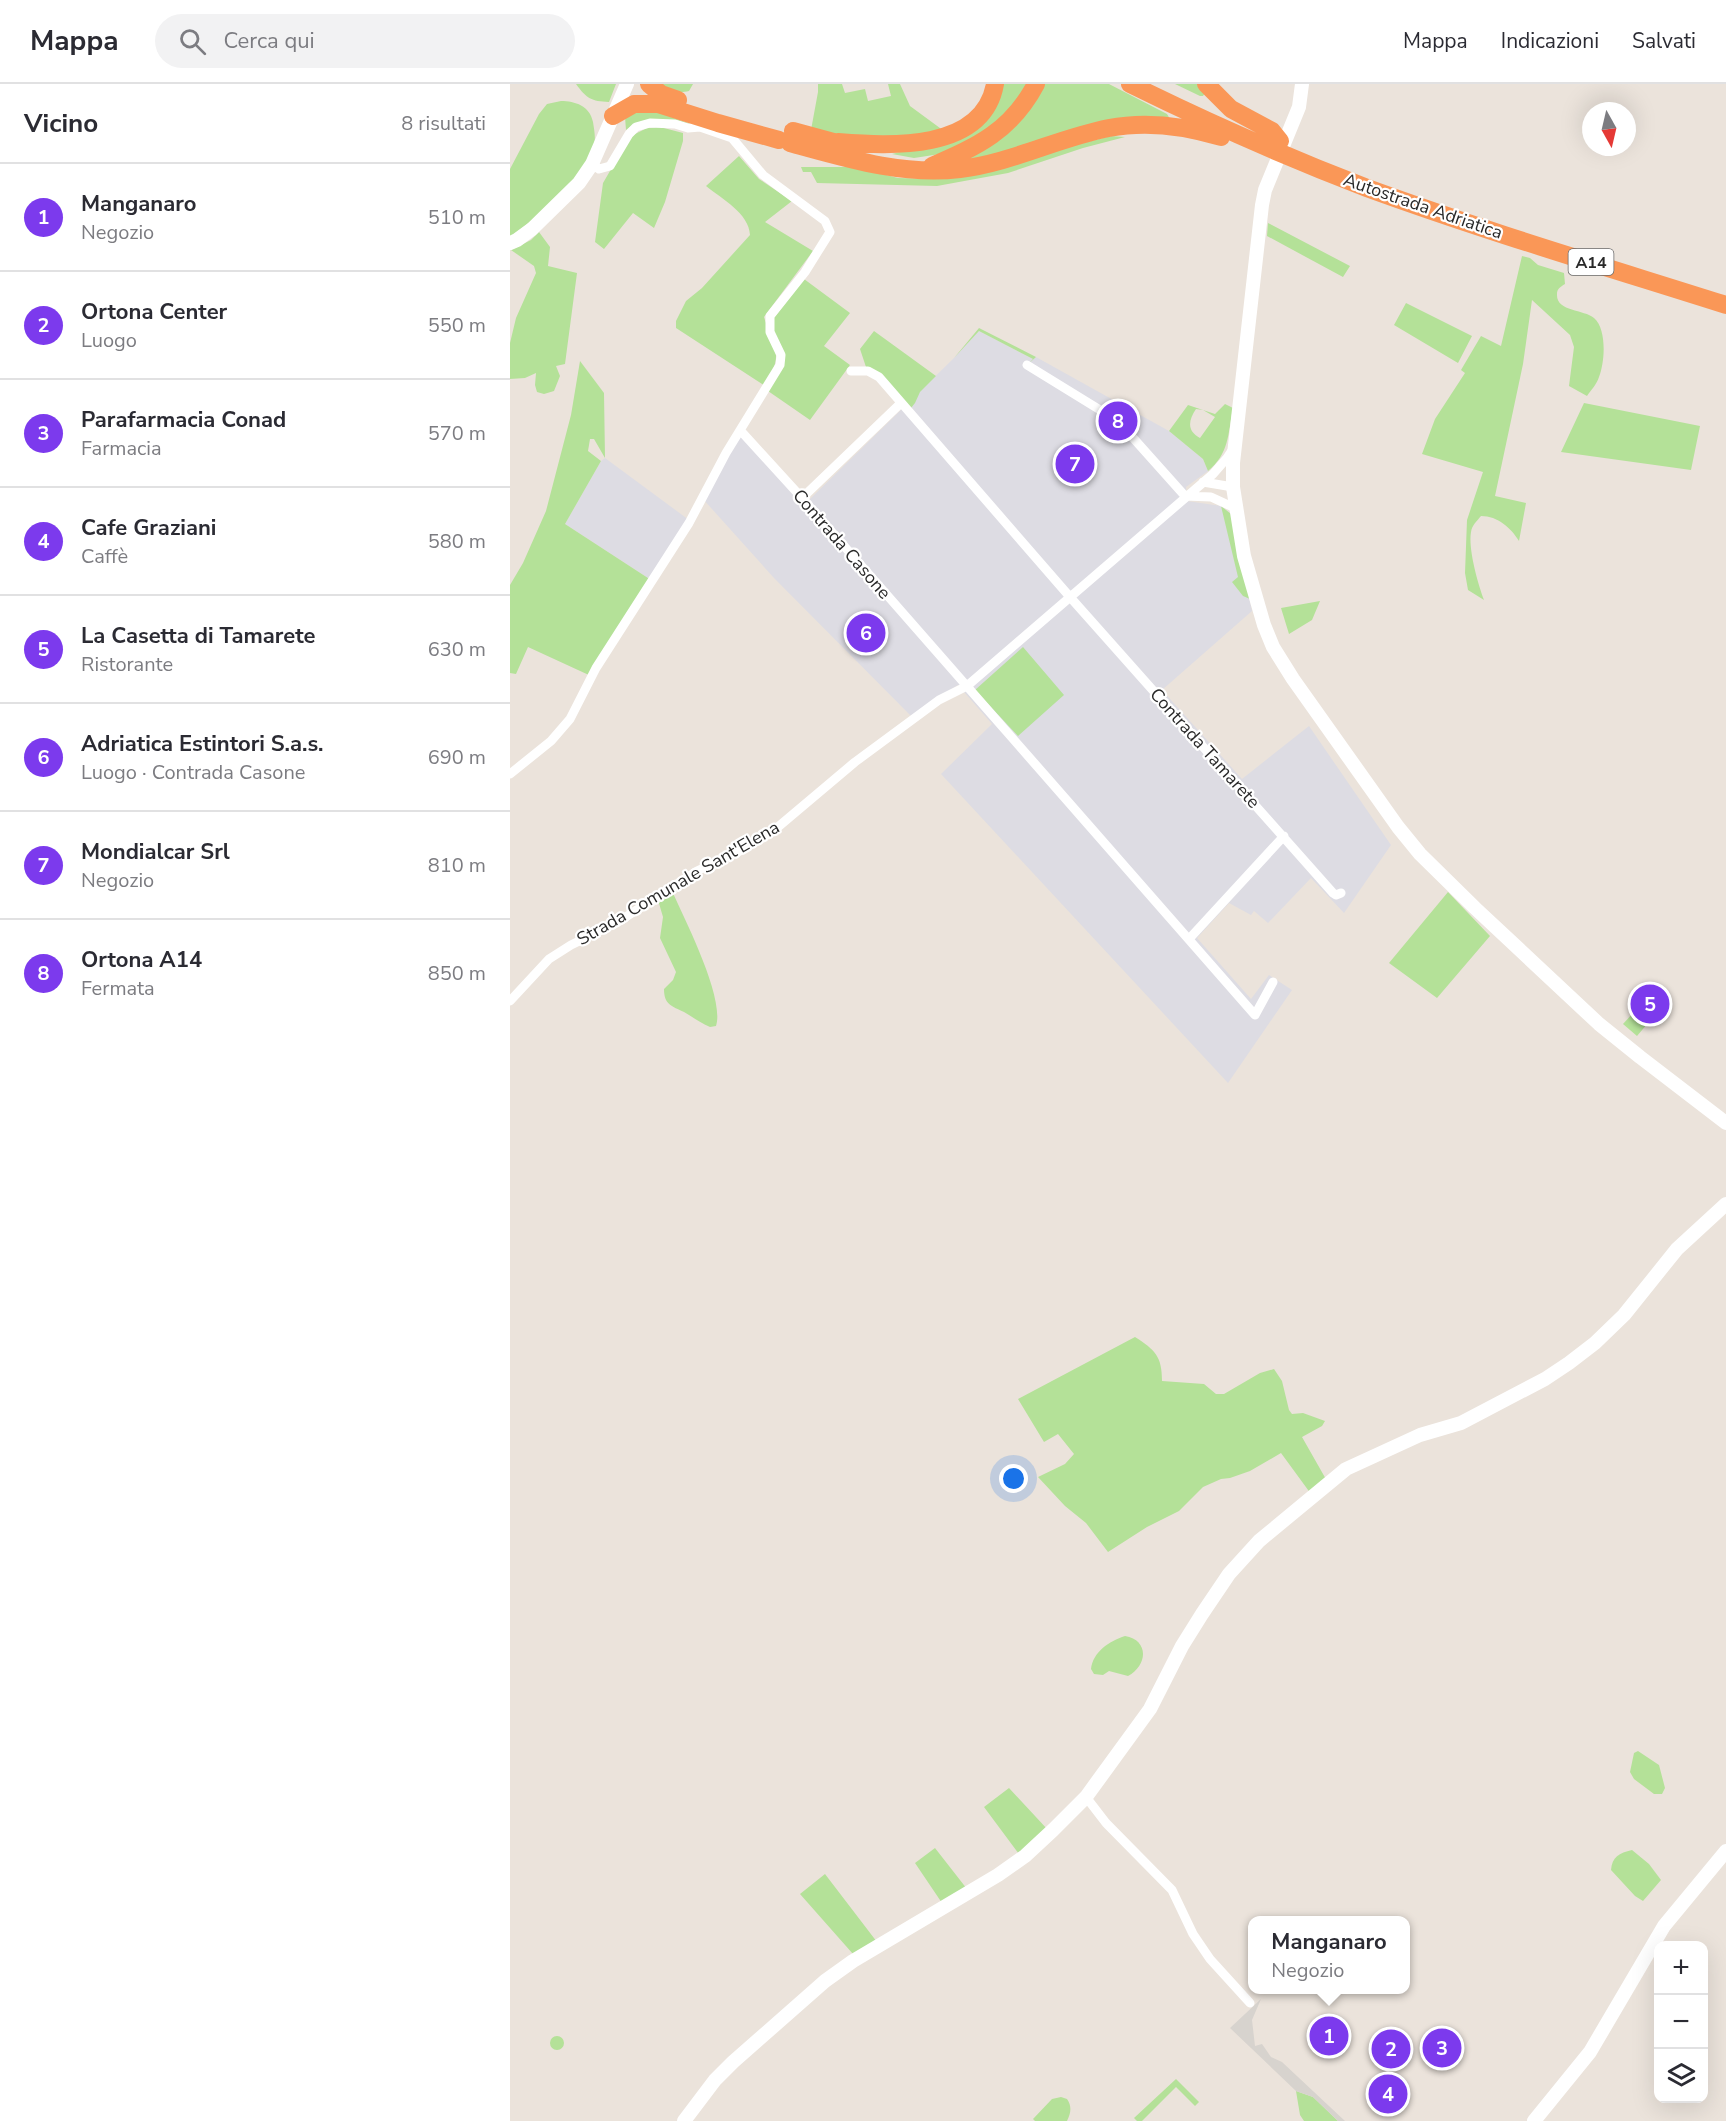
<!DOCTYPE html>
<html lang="it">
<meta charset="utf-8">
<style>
:root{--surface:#fff;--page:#f2f2f3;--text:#2b2b33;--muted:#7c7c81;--line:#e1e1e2;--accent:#7c3aed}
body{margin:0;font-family:"Nunito Sans",sans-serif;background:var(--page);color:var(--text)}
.controls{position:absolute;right:18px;bottom:18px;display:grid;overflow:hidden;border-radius:12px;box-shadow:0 6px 24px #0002}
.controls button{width:54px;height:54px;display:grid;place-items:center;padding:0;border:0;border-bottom:2px solid var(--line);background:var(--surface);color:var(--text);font:30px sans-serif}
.compass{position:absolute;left:1072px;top:18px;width:54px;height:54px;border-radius:50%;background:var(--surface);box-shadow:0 6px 24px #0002;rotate:172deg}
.you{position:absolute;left:504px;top:1395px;width:21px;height:21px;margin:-15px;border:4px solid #fff;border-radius:50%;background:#1a73e8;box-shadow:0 0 0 9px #1a73e833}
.badge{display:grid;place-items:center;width:39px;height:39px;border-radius:50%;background:var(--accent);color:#fff;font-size:20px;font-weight:700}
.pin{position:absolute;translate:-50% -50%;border:3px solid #fff;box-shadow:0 2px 6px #0006}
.popup{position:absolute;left:738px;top:1832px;width:162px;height:78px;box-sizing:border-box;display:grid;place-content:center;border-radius:12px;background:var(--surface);filter:drop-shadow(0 2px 4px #0005);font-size:20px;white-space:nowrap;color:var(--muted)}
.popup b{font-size:22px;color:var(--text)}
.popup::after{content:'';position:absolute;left:50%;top:100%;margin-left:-12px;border:12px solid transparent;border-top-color:var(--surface)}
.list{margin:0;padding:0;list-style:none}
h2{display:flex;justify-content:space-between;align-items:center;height:78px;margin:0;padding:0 24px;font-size:26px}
h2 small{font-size:20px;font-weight:400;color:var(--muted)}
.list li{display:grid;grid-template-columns:39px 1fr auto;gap:18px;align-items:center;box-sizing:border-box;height:108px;padding:0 24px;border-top:2px solid var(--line)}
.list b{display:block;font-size:22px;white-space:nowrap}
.list p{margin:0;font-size:20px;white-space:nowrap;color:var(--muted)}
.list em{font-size:20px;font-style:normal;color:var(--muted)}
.icon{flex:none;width:33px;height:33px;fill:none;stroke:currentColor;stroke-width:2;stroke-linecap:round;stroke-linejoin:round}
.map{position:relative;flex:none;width:1216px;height:2037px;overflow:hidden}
header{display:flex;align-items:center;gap:36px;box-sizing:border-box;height:84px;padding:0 30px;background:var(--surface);border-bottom:2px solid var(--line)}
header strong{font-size:28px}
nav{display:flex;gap:33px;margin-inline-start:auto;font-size:21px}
.search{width:420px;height:54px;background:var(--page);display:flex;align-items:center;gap:15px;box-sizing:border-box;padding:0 21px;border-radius:33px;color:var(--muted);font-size:22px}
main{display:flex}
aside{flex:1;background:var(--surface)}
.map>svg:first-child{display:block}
</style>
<header>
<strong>Mappa</strong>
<div class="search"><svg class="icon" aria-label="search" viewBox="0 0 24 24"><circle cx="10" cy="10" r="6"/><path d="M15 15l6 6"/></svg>Cerca qui</div>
<nav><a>Mappa</a><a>Indicazioni</a><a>Salvati</a></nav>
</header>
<main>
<aside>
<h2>Vicino<small>8 risultati</small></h2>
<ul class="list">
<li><span class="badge">1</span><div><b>Manganaro</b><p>Negozio</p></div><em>510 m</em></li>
<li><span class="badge">2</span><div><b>Ortona Center</b><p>Luogo</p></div><em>550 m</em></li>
<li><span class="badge">3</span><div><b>Parafarmacia Conad</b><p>Farmacia</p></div><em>570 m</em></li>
<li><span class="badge">4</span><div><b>Cafe Graziani</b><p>Caffè</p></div><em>580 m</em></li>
<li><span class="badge">5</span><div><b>La Casetta di Tamarete</b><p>Ristorante</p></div><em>630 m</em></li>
<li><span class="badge">6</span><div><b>Adriatica Estintori S.a.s.</b><p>Luogo · Contrada Casone</p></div><em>690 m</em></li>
<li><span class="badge">7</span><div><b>Mondialcar Srl</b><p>Negozio</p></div><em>810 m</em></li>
<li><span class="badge">8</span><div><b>Ortona A14</b><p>Fermata</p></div><em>850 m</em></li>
</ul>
</aside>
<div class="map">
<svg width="1216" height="2037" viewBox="0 0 1216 2037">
<rect width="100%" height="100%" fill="#ebe3db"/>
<path fill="#dddce3" d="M469 247 523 275 526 273 659 347 693 375 698 387 676 403 677 417 711 422 721 430 742 527 652 606 732 695 799 642 881 761 834 829 801 794 758 839 744 827 741 831 719 819 687 854 741 915 759 891 782 906 718 999 431 690 482 640 448 601 401 632 264 494 193 415 234 346 299 416 444 274Z
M95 374 179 436 141 496 55 440 91 377Z"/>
<path fill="#b4e198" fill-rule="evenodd" d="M66 0H106L99 18C81 17 77 15 66 0Z
M151 0H183L179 7C167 10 161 7 151 0Z
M308 0H332L335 9 355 5 358 17 381 12 378 0H390L400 22 434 47 394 55 325 50 301 46 308 8Z
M492 0H521L496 34 437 69 404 74 382 70 434 57Z
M533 0H599L657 30 660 35 450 81Z
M665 0H689L695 9 693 12H690Z
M51 17C65 17 80 22 83 38 84 45 86 54 84 61 76 92 26 135 0 153V85L29 30 37 20Z
M136 24 181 40H124L116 46 115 33Z
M150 43 173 49V57L155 118 144 144 123 129 94 165 85 158 93 99 118 56 125 50 137 44Z
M601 52 615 53 573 64 498 89 427 102 307 99 301 88H293L291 83H345L388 94 427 95Z
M229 72 249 95 282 117 255 138 303 167 254 233C265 268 274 268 255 302L166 244V237L176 217 192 204 240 151C239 129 212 115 196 102Z
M758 139 840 182 833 193 757 152Z
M29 148 40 163 38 182 67 189 55 280 46 282 50 292 44 307 34 310 27 308 25 301 26 289 15 294 0 295V259L6 234 26 189 24 182 1 166 21 156Z
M1012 172 1020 174 1028 181 1054 189 1055 200C1050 203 1047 205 1047 210 1046 228 1074 225 1084 234 1097 245 1095 278 1089 293 1087 300 1081 306 1077 312L1059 302 1064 263 1060 251 1022 216 1013 280 985 412 1016 419 1009 457C1001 444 988 432 971 432 967 437 962 441 961 448 958 465 968 500 974 516L958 506 955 489 957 436 973 388 912 370 925 335 955 289 951 286 971 252 991 262Z
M294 195 340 229 314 262 340 281 300 336 258 307 272 278 260 239Z
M896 219 962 252 948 279 884 241Z
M469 244 526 273 517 281 523 275 469 247 444 274Z
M364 247 426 292 410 308 405 319 401 324 356 283 350 265Z
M70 277 94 309 95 374 84 355H80L78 367 91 377 55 440 141 496 81 592 18 563 6 590 0 589V501L13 479 36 427 61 331Z
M1074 319 1190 342 1181 386 1051 368Z
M715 320 723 324C718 350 719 370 698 387L693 375 659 347 678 321 705 330ZM686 325 693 326 705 333 690 354C677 347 678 337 686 325Z
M711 422 721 430 740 515 733 512 722 498 728 493Z
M810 517 802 536 779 550 771 524Z
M513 563 554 611 508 652 465 606Z
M162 807C175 836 215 914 206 942L200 943C190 939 183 933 174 928 162 922 154 921 154 905L163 896 166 888 150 854 153 833 148 816Z
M938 808 980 852 927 914 879 879Z
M1124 928 1138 939 1127 952 1113 940Z
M625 1253C645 1266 652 1272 652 1297L694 1300 706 1310H714L750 1289 764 1285 772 1297 779 1326 782 1330 793 1329 815 1337 812 1342 792 1353 817 1397 801 1410 771 1369 740 1387 720 1394 711 1395 693 1403 669 1427 637 1443 598 1468 576 1439 555 1422 528 1393 555 1380 564 1370 548 1350 534 1358 508 1315Z
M615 1552C639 1556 638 1581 618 1592L599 1587 593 1591 584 1590 581 1585C583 1568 599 1557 615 1552Z
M1128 1667 1149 1681 1155 1704 1152 1710H1144L1124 1695 1120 1688 1124 1669Z
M499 1704 538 1746 509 1770 474 1723Z
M425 1764 457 1805 432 1819 405 1779Z
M1122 1766 1139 1780 1151 1796 1133 1817 1125 1812 1101 1786C1102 1773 1109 1769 1122 1766Z
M315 1790 367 1858 343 1870 290 1810Z
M40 1959a7 7 0 1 1 14 0a7 7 0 1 1-14 0Z
M666 1995 689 2018 685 2022 666 2003 632 2037H627L624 2034Z
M786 2007 803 2013 828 2037H794L790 2031Z
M551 2013 557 2015C562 2022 561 2029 557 2037H525L523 2035 542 2015Z"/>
<path fill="#d7d3ce" d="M751 1915 742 1936 745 1962 752 1960 761 1973 772 1978 835 2037H828L803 2013 786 2007 720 1944Z"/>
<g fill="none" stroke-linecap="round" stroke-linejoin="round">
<path stroke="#fff" stroke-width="9" d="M517 281 608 337 675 412 701 413 725 424
M341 287H358L369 293 560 513 823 809 826 811 831 809
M230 346 292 414 745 931 763 898
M693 398 723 403
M292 414 391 319
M0 690 41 657 60 635 86 584 179 439 216 369 270 281 271 271 260 248V232L295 188 320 148 315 137 253 91 222 54 190 43 178 44 165 40 140 39 126 43 119 50 100 82 89 85 82 80
M679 855 774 752
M0 917 39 875 61 861 108 838 187 787 230 767 262 748 345 678 429 616 457 602 703 390 717 374 723 365
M576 1713 596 1739 662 1806 683 1850 700 1875 740 1919"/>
<path stroke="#fff" stroke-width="14" d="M792 0 789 23 755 106 752 121 723 379V403L734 472 754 541 763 563 783 595 888 743 910 770 965 824 1089 940 1130 973 1216 1039
M0 159 7 156 22 145 69 99 82 80 117 0
M174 2037 205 1996 223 1978 315 1897 343 1877 488 1791 515 1772 543 1746 576 1713 640 1625 672 1562 692 1530 719 1490 749 1457 836 1385 910 1351 951 1339 1035 1295 1059 1279 1085 1259 1114 1231 1167 1165 1216 1120
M1024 2037 1080 1968 1154 1842 1216 1767"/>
<path stroke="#fa9757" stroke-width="18" d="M139 0 151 10 168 16
M620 0C697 38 776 73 857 104 975 147 1096 183 1216 221
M696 0 721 25 762 47 770 57
M103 32 124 20H148L208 39 269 56
M283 47 338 62
M328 58C379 62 473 68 485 0
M280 59C335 74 392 92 450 85 501 79 548 54 599 44 635 37 675 42 711 53
M422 82C468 62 501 47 526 0"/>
</g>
<g text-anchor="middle" stroke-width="4.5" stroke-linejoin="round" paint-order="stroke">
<rect fill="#fff" stroke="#696969" stroke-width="1.5" x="1058.5" y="165" width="45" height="26" rx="4.5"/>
<g font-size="16" font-weight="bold" fill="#292929">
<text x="1081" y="184">A14</text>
</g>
<g font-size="18" fill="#292929" stroke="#fff">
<text transform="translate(913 122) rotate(19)" y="6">Autostrada Adriatica</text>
<text transform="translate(332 460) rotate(49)" y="6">Contrada Casone</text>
<text transform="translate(695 664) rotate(48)" y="6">Contrada Tamarete</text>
<text transform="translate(168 799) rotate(-30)" y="6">Strada Comunale Sant'Elena</text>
</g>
</g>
</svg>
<div class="controls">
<button>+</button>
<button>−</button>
<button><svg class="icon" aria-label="layers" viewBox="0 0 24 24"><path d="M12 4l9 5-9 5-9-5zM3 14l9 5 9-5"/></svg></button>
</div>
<svg class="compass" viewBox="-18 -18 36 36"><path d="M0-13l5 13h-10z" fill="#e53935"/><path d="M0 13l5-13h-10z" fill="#7c7c81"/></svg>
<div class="you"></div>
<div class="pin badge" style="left:819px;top:1952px">1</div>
<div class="popup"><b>Manganaro</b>Negozio</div>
<div class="pin badge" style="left:881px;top:1965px">2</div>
<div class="pin badge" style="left:932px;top:1964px">3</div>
<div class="pin badge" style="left:878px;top:2010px">4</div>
<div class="pin badge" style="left:1140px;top:920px">5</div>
<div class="pin badge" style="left:356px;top:549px">6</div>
<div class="pin badge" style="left:565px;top:380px">7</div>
<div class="pin badge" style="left:608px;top:337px">8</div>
</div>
</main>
